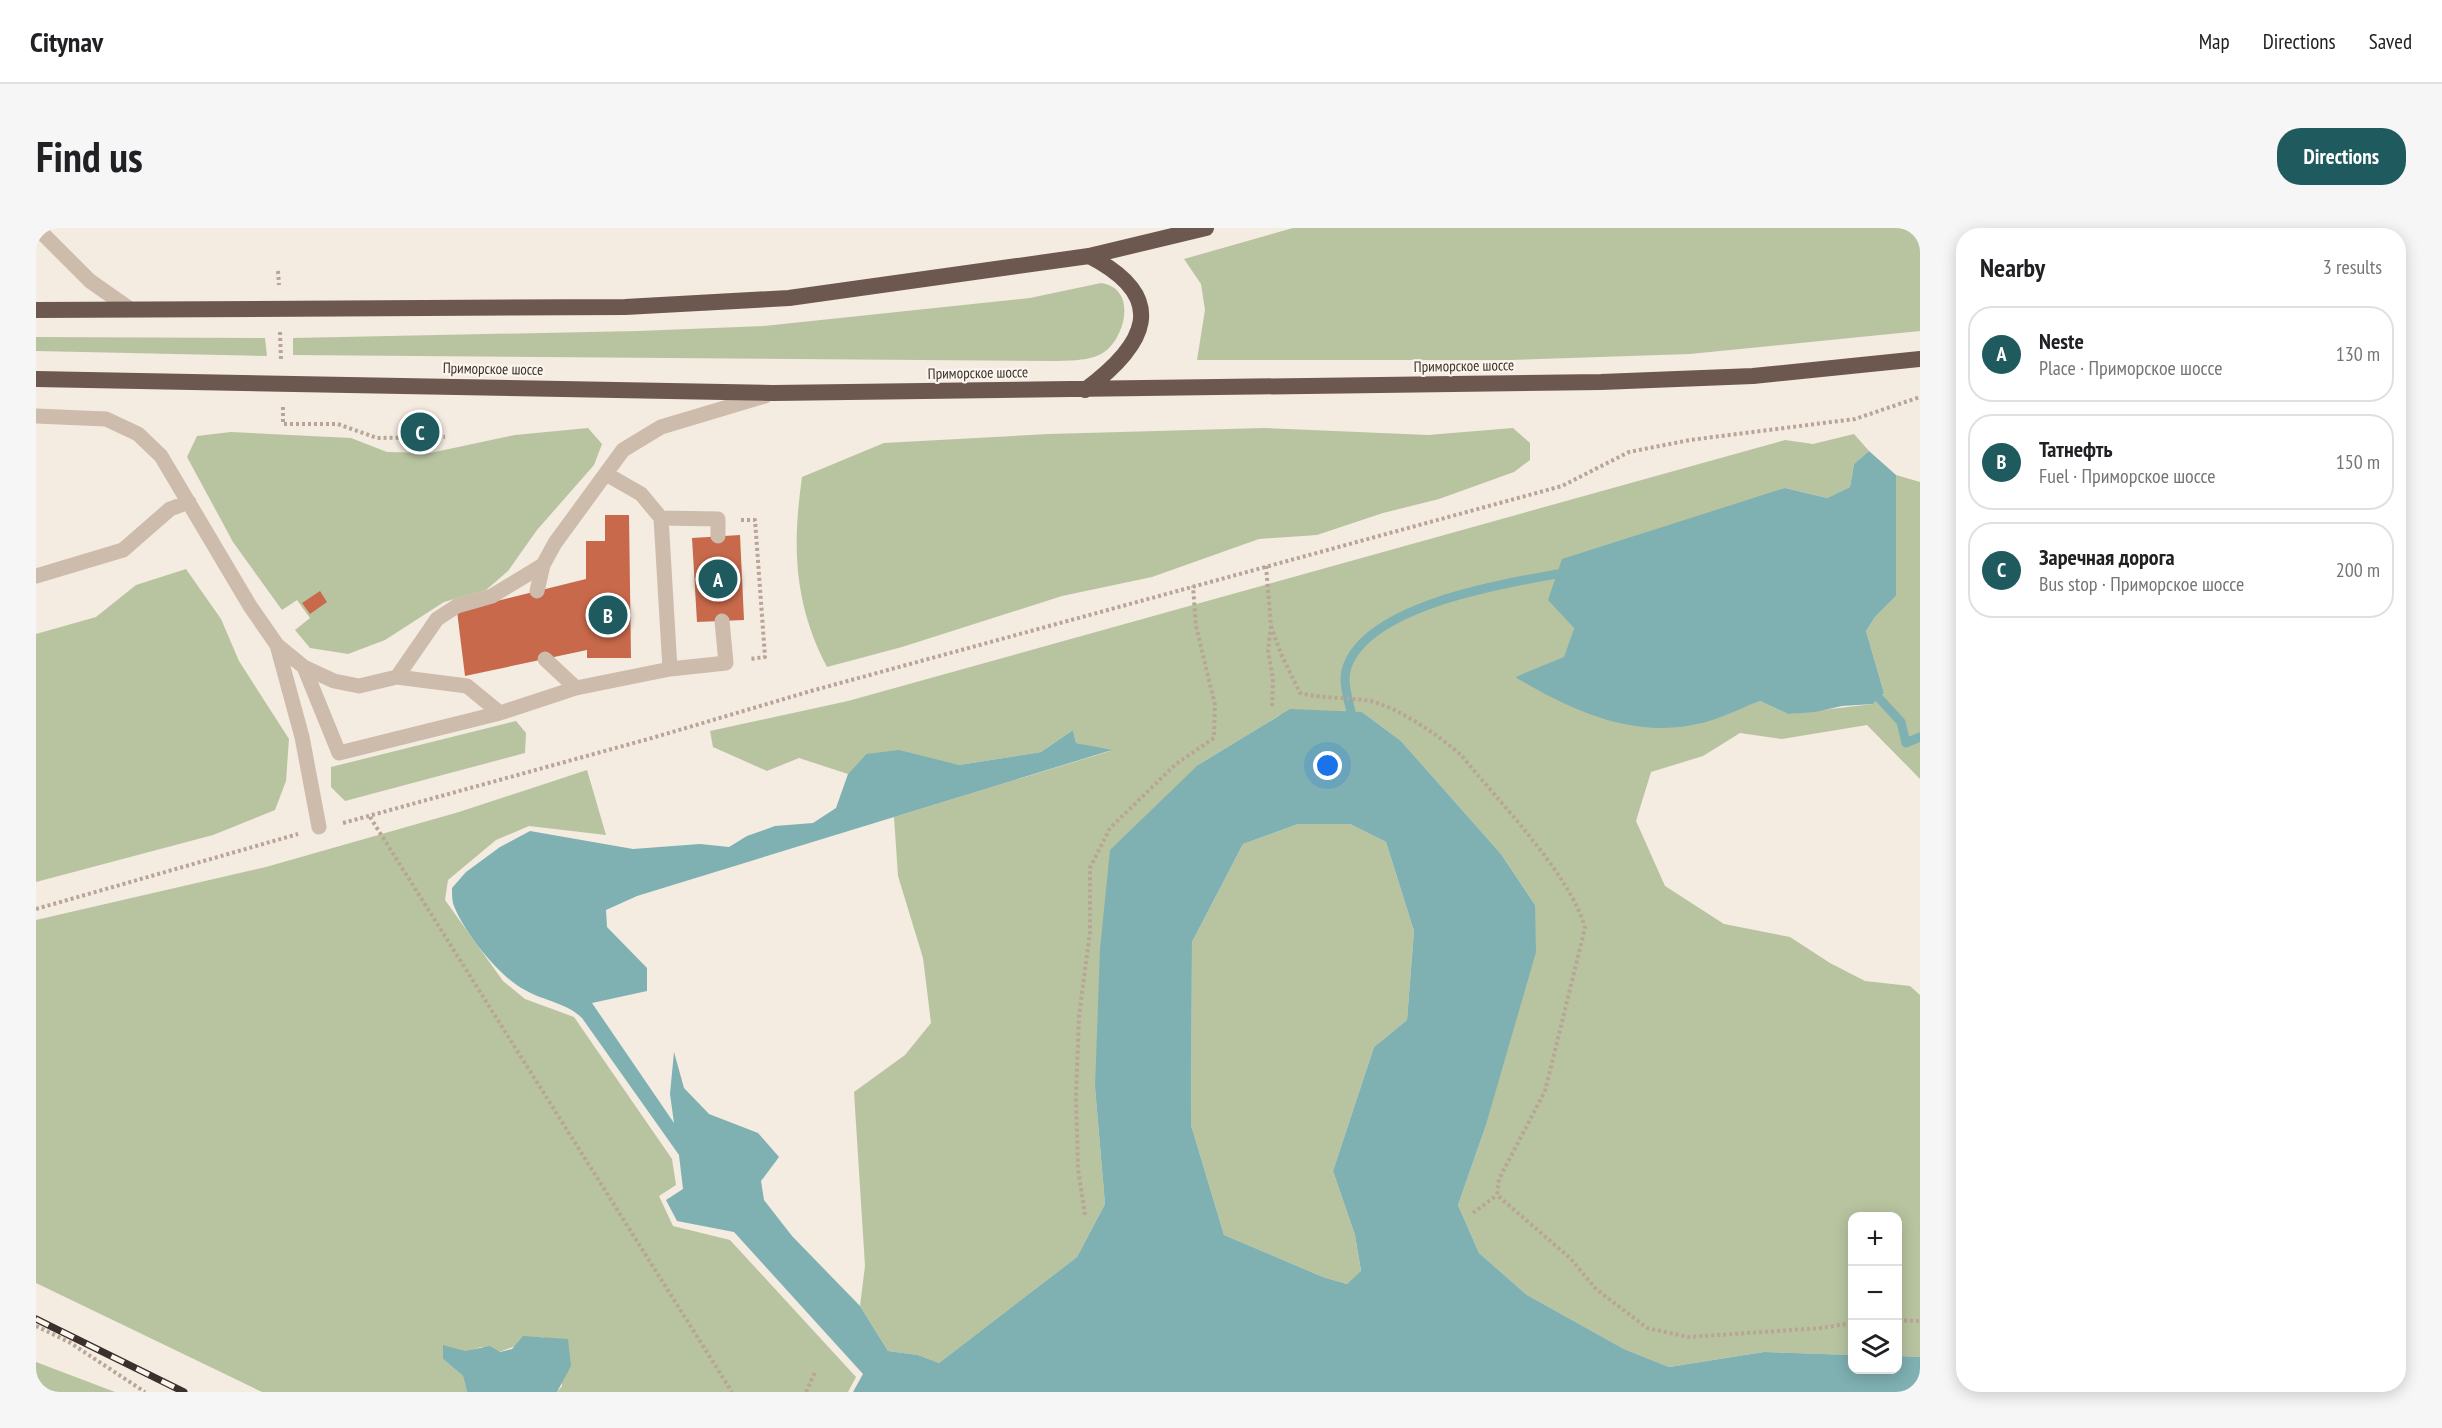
<!DOCTYPE html>
<meta charset="utf-8">
<style>
:root{--surface:#fff;--page:#f6f6f6;--text:#202124;--muted:#757577;--line:#e0e0e0;--accent:#1f5a5e}
body{margin:0;font-family:"PT Sans Narrow",sans-serif;background:var(--page);color:var(--text)}
.controls{position:absolute;right:18px;bottom:18px;display:grid;overflow:hidden;border-radius:12px;box-shadow:0 3px 15px #0003}
.controls button{width:54px;height:54px;display:grid;place-items:center;padding:0;border:0;border-bottom:2px solid var(--line);background:var(--surface);color:var(--text);font:30px sans-serif}
.you{position:absolute;left:1292px;top:538px;width:21px;height:21px;margin:-15px;border:4px solid #fff;border-radius:50%;background:#1a73e8;box-shadow:0 0 0 9px #1a73e833}
.badge{display:grid;place-items:center;width:39px;height:39px;border-radius:50%;background:var(--accent);color:#fff;font-size:20px;font-weight:700}
.pin{position:absolute;translate:-50% -50%;border:3px solid #fff;box-shadow:0 2px 6px #0006}
.list{margin:0;padding:0;list-style:none}
h2{display:flex;justify-content:space-between;align-items:center;height:78px;margin:0;padding:0 24px;font-size:26px}
h2 small{font-size:20px;font-weight:400;color:var(--muted)}
.list li{display:grid;grid-template-columns:39px 1fr auto;gap:18px;align-items:center;box-sizing:border-box;height:96px;margin:0 12px 12px;padding:0 12px;border:2px solid var(--line);border-radius:24px}
.list b{display:block;font-size:22px;white-space:nowrap}
.list p{margin:0;font-size:20px;white-space:nowrap;color:var(--muted)}
.list em{font-size:20px;font-style:normal;color:var(--muted)}
.icon{flex:none;width:33px;height:33px;fill:none;stroke:currentColor;stroke-width:2;stroke-linecap:round;stroke-linejoin:round}
.map{position:relative;flex:none;width:1884px;height:1164px;overflow:hidden;border-radius:24px}
header{display:flex;align-items:center;gap:36px;box-sizing:border-box;height:84px;padding:0 30px;background:var(--surface);border-bottom:2px solid var(--line)}
header strong{font-size:28px}
nav{display:flex;gap:33px;margin-inline-start:auto;font-size:21px}
.intro{display:flex;align-items:center;justify-content:space-between;box-sizing:border-box;height:144px;padding:0 36px}
h1{margin:0;font-size:42px}
.button{padding:15px 27px;border-radius:24px;background:var(--accent);color:#fff;font-size:21px;font-weight:700}
main{display:flex;gap:36px;padding:0 36px}
aside{flex:1;background:var(--surface);border-radius:24px;box-shadow:0 3px 15px #0003}
.map>svg:first-child{display:block}
</style>
<header>
<strong>Citynav</strong>
<nav><a>Map</a><a>Directions</a><a>Saved</a></nav>
</header>
<div class="intro"><h1>Find us</h1><a class="button">Directions</a></div>
<main>
<div class="map">
<svg width="1884" height="1164" viewBox="0 0 1884 1164">
<rect width="100%" height="100%" fill="#f4ebe1"/>
<path fill="#b8c4a0" d="M1257 0H1884V103L1654 126 1475 132H1161L1169 82 1165 56 1148 31Z
M1065 55C1099 60 1091 103 1072 121 1059 133 1039 132 1023 133L257 127V110L602 103 728 98 994 70Z
M0 109 229 110 231 128 0 123Z
M552 200 566 216 558 237 501 302 472 343 450 362 408 374 349 412 312 426 274 420 259 402 274 390 261 372 246 382 197 314 151 229 161 208 195 204 315 210 351 224 394 225 479 207Z
M1228 200 1392 207 1477 200 1494 215V232L1478 244 1403 271 1347 285 1281 307 1223 311 1116 349 1026 368 866 419 791 439C758 376 756 319 766 249L848 215 1013 206Z
M1818 206 1833 223 1818 236 1814 259 1791 270 1749 260 1538 400 1528 430 1479 449 1671 493 1724 473 1752 486 1837 476 1848 465 1830 403 1839 389 1860 368V247L1884 254V551L1831 497 1746 511 1704 505 1667 528 1615 544 1600 593 1629 658 1688 696 1754 709 1794 735 1829 753 1874 758 1884 767V1129L1862 1128V988H1816V1127L1728 1124 1633 1139 1588 1121 1491 1067 1443 1025 1422 977 1449 900 1499 677 1465 626 1365 513 1326 484 1244 487 1162 537 1059 859 1069 976 1041 1029 903 1135 882 1127 852 1123 824 1078 829 1038 818 864 869 827 895 795 887 730 862 648 858 589 1074 523 1040 515 1037 502 1005 524 923 537 830 526 812 546 763 530 731 543 677 519 674 503 812 473 1749 212 1777 216Z
M150 341 185 391 203 433 253 511 250 553 239 582 177 607 0 654V406L60 389 100 357Z
M480 493 490 505 489 525 309 573 295 559V539Z
M551 542 570 607 493 598 460 612 412 652 409 672 467 753 489 771 538 789 636 931 640 957 623 968 637 998 694 1012 820 1149 812 1164H521L526 1158 519 1112 505 1109 463 1124 445 1119 407 1131 427 1148 431 1164H226L0 1055V692L230 639 423 584Z
M1262 596H1314L1350 614 1378 703 1371 792 1338 819 1297 943 1319 1007 1325 1044 1311 1056 1287 1049 1188 1007 1155 897 1156 714 1207 616Z
M0 1134 79 1164H0Z"/>
<path fill="#7fb0b2" fill-rule="evenodd" d="M1833 223 1860 247V368L1839 389 1830 403 1848 465 1837 476 1806 478 1779 484 1752 486 1724 473C1707 479 1690 488 1673 493 1602 514 1538 484 1479 449L1528 429 1538 400 1512 372 1526 331 1749 260 1791 270 1814 259 1818 236Z
M1254 481 1326 484 1365 513 1465 626 1499 677 1500 724 1449 900 1422 977 1443 1025 1491 1067 1588 1121 1633 1139 1728 1124 1816 1127V1142H1862V1128L1884 1129V1164H817L827 1146 698 1004 641 993 630 972 647 961 643 927 546 790C531 775 508 773 489 762 464 750 428 704 418 678 416 673 416 665 416 660L430 644 464 619 494 603 597 621 664 616 693 619 711 608 739 598 777 595 800 580 812 546 830 526 863 522 923 537 1005 524 1037 502 1040 515 1076 522 601 668 570 682 571 699 611 740V763L556 775 638 895 634 866 638 824 648 860 673 886 722 905 743 929 725 953 728 972 756 1008 824 1078 852 1123 882 1127 903 1135 1041 1029 1069 976 1059 859 1064 721 1074 622 1162 537ZM1262 596H1314L1350 614 1378 703 1371 792 1338 819 1297 943 1319 1007 1325 1043 1311 1056 1287 1049 1188 1007 1155 897 1156 714 1207 616Z
M487 1108 532 1111 535 1138 521 1164H431L427 1148 407 1131V1117L429 1123 454 1118 464 1124 476 1121Z"/>
<g fill="none" stroke-linecap="round" stroke-linejoin="round">
<path stroke="#7fb0b2" stroke-width="9" d="M1843 470 1865 494 1870 515 1884 509
M1315 484C1312 470 1306 452 1311 439 1332 378 1464 356 1521 346"/>
</g>
<path fill="#c8694b" d="M569 287H593L595 430H551V422L429 448 421 383 550 351V313H569Z
M704 307 708 392 661 394 656 310Z
M284 363 291 374 274 386 266 375Z"/>
<g fill="none" stroke-linecap="round" stroke-linejoin="round">
<path stroke="#b9a596" stroke-width="4" stroke-dasharray="3 3" stroke-linecap="butt" d="M242 43 243 57
M244 104 245 132
M247 179V196H302L341 210 409 209
M705 292H719L729 429 714 431
M1230 338 1235 398 1232 422 1237 451 1236 480
M1235 398 1245 426 1264 465C1287 471 1311 469 1334 473 1362 479 1405 509 1426 528 1462 573 1535 647 1549 700L1509 863 1463 951 1461 967 1534 1030 1560 1061 1611 1100 1652 1109 1786 1100 1816 1095
M334 589 696 1164
M307 595 616 510 775 463 1526 258 1593 224 1654 212 1819 191 1884 169
M0 681 262 606
M1437 985 1461 967
M1049 987 1042 941 1040 869 1043 788 1054 704V640L1074 600 1140 536 1178 510 1179 477 1160 398 1157 358
M1862 1092 1884 1093
M0 1098 33 1114 109 1164
M770 1164 780 1142"/>
<path stroke="#cdbbac" stroke-width="15" d="M0 188 70 191 102 206 125 228 214 378 241 417 268 439 298 453 323 458 361 449 431 458 464 485 540 460 509 431
M570 246 605 266 625 290 634 441
M625 290 682 291V308
M0 348 87 322 134 281 153 274
M501 363 507 337 519 315 587 222 625 199 729 168
M241 417 266 509 283 599
M268 439 303 525 464 485
M361 449 401 391 421 378 456 368 507 337
M540 460 634 441 690 435 686 393"/>
<path stroke="#cdbbac" stroke-width="15" d="M1 0 54 53 94 81"/>
<path stroke="#6c584f" stroke-width="16" d="M0 82 589 79 753 70 1053 28 1170 0
M0 151 737 165 1565 154 1717 148 1884 131
M1049 162C1110 117 1135 70 1053 28"/>
<g stroke="#3b302b" stroke-width="7">
<path id="rail" d="M0 1091 148 1164"/>
</g>
<use href="#rail" stroke="#fbf5ee" stroke-width="4.5" stroke-dasharray="14" stroke-linecap="butt"/>
</g>
<g text-anchor="middle" stroke-width="4.5" stroke-linejoin="round" paint-order="stroke">
<g font-size="15" fill="#3b302b" stroke="#fbf5ee">
<text transform="translate(1428 138) rotate(-1)" y="5">Приморское шоссе</text>
<text transform="translate(457 141) rotate(1)" y="5">Приморское шоссе</text>
<text transform="translate(942 145) rotate(-1)" y="5">Приморское шоссе</text>
</g>
</g>
</svg>
<div class="controls">
<button>+</button>
<button>−</button>
<button><svg class="icon" aria-label="layers" viewBox="0 0 24 24"><path d="M12 4l9 5-9 5-9-5zM3 14l9 5 9-5"/></svg></button>
</div>
<div class="you"></div>
<div class="pin badge" style="left:682px;top:351px">A</div>
<div class="pin badge" style="left:572px;top:387px">B</div>
<div class="pin badge" style="left:384px;top:204px">C</div>
</div>
<aside>
<h2>Nearby<small>3 results</small></h2>
<ul class="list">
<li><span class="badge">A</span><div><b>Neste</b><p>Place · Приморское шоссе</p></div><em>130 m</em></li>
<li><span class="badge">B</span><div><b>Татнефть</b><p>Fuel · Приморское шоссе</p></div><em>150 m</em></li>
<li><span class="badge">C</span><div><b>Заречная дорога</b><p>Bus stop · Приморское шоссе</p></div><em>200 m</em></li>
</ul>
</aside>
</main>
